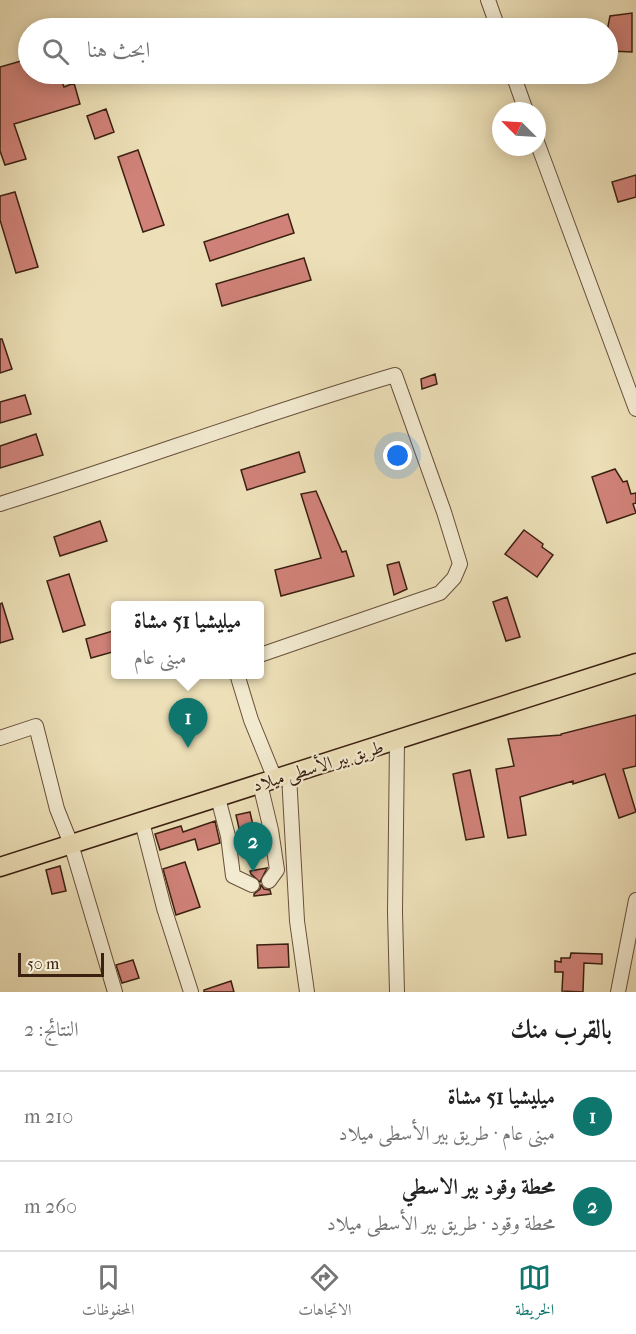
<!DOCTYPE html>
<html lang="ar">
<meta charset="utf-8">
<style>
:root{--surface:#fff;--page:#f6f6f6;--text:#222;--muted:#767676;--line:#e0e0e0;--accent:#0f766e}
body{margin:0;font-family:"IM FELL French Canon",Amiri,serif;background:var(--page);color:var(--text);direction:rtl}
.compass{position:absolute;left:492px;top:102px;width:54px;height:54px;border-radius:50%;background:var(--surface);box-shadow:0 3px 15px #0003;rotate:294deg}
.scale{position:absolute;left:18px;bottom:15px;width:86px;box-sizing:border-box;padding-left:6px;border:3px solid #3b2011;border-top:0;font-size:16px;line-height:21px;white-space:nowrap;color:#3b2011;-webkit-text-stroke:4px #f3ebd1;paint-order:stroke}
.you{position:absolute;left:398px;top:456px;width:21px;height:21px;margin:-15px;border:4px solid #fff;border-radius:50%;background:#1a73e8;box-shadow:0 0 0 9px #1a73e833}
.badge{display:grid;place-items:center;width:39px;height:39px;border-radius:50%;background:var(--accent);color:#fff;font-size:20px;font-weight:700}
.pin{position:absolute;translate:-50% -50px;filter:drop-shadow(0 2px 3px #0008)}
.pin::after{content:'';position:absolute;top:32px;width:21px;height:18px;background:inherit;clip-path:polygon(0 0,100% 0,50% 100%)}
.popup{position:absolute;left:111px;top:601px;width:153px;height:78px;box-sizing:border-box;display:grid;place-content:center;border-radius:6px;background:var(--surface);filter:drop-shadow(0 2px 4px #0005);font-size:20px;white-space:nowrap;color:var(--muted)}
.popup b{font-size:22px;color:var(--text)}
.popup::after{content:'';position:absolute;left:50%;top:100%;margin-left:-12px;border:12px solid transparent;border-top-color:var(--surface)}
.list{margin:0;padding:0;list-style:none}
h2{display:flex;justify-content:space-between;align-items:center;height:78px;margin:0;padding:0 24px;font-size:26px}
h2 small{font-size:20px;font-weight:400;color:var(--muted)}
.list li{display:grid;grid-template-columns:39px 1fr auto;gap:18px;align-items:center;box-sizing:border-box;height:90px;padding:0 24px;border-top:2px solid var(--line)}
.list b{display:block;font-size:22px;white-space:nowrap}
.list p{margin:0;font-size:20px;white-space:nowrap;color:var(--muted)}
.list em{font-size:20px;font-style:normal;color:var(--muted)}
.icon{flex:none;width:33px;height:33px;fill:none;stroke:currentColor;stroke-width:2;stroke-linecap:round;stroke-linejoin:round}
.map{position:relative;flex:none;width:636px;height:992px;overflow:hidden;direction:ltr}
.search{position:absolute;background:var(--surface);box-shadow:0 3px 15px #0003;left:18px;right:18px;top:18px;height:66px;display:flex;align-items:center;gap:15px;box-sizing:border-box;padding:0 21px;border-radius:33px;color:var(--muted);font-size:22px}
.sheet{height:258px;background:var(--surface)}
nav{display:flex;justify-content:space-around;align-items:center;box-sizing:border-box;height:84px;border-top:2px solid var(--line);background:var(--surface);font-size:16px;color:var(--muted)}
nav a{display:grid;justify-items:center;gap:3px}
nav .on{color:var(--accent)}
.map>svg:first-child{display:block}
</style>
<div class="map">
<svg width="636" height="992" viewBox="0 0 636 992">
<rect width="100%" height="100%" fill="#ede0b8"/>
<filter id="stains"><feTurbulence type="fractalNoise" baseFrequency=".00333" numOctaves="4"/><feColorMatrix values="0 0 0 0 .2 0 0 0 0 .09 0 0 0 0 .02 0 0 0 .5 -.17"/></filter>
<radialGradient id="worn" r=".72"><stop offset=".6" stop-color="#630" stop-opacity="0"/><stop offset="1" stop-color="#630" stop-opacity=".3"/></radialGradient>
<path fill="#d08278" stroke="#3b2011" stroke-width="1.5" d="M632 13V52L609 51 608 26 610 16Z
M28 59V74H59L64 87 74 83 80 104 14 124 26 159 5 165 0 151V67Z
M106 109 114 132 95 139 87 116Z
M138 150 164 225 143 232 118 157Z
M636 175V197L618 202 612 182Z
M15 192 38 267 16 273 0 220V196Z
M288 214 294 233 210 261 204 242Z
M304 258 311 280 222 306 216 284Z
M0 339H2L12 369 0 373Z
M435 374 437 384 422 389 421 379Z
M25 395 31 414 0 423V402Z
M36 434 43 455 0 468V446Z
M299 452 305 472 247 490 241 470Z
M615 469 623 482 627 481 631 494 636 493V503L633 504 636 513 607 523 592 477Z
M316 491 342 552 346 551 354 576 281 596 275 570 321 558 301 494Z
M100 521 107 541 60 556 54 537Z
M524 530 543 544 542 547 553 555 537 577 505 554Z
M399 562 407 589 394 595 387 565Z
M69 574 85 625 63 632 47 581Z
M507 597 520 637 506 641 493 602Z
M2 603 13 639 0 643V604Z
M116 630V651L91 658 86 639Z
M636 715V766L623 769 636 812 619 818 605 774 573 784V781L520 797 526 835 508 838 496 769 514 766 508 739 561 735V734Z
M470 770 484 837 466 840 453 774Z
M250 812 255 834 241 837 236 815Z
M215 821 220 843 198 850 195 839 160 850 155 834 181 826 183 832Z
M185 862 200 907 176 915 163 869Z
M60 866 66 891 52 894 46 870Z
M267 868 260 882 251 874 250 871Z
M261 885 264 889 270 890 271 894 254 896V894L260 889Z
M288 944 289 967 258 968 257 945Z
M571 953 602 954V964L584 963 583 992 562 991 563 972H555V961L561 962V958H570Z
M133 960 139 978 122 983 116 965Z
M231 981 234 992H204V990Z"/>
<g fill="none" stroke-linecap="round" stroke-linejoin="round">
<g stroke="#68503b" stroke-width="16">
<path id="minor" d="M488 0 498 28
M513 74 526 111
M537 142 636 409
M0 504C132 463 262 414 395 375L444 512 460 564 454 578 440 593 260 655
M237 674 251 720 275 779
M0 738 36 726 57 809 71 844 115 992
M397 741 395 912 397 992
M289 775 297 921 307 992
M260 784 271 830 277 870 269 881
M218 798 228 836 233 876 252 885
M142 822 164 908 191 992
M618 992 636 900"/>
</g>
<g stroke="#3b2011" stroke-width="21">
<path id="major" d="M0 867 636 663"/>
</g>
<use href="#minor" stroke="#f3ebd1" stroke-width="14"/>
<use href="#major" stroke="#ede0b8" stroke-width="18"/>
</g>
<g text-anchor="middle" stroke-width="4.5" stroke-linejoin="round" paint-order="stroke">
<g font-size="18" fill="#3b2011" stroke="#f3ebd1">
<text transform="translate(318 766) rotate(-17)" y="6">طريق بير الأسطى ميلاد</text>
</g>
</g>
<rect width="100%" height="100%" filter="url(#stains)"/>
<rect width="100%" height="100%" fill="url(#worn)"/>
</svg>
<svg class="compass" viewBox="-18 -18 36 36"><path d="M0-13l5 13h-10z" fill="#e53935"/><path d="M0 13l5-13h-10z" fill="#767676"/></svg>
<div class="scale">50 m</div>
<div class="you"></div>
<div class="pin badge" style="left:188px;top:748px">1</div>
<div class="popup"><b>ميليشيا 51 مشاة</b>مبنى عام</div>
<div class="pin badge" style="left:253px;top:872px">2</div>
<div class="search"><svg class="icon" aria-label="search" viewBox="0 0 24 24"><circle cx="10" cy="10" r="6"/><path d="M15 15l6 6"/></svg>ابحث هنا</div>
</div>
<section class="sheet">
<h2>بالقرب منك<small>النتائج: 2</small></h2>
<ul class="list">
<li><span class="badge">1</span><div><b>ميليشيا 51 مشاة</b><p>مبنى عام · طريق بير الأسطى ميلاد</p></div><em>210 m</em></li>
<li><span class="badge">2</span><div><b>محطة وقود بير الاسطي</b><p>محطة وقود · طريق بير الأسطى ميلاد</p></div><em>260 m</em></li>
</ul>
</section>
<nav>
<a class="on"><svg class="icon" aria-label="map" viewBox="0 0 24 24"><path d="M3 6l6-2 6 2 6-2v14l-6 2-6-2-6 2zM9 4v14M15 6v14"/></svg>الخريطة</a>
<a><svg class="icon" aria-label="directions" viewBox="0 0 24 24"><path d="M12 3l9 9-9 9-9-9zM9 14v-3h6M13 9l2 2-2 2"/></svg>الاتجاهات</a>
<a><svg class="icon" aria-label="saved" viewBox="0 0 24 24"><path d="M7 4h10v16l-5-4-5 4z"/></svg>المحفوظات</a>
</nav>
